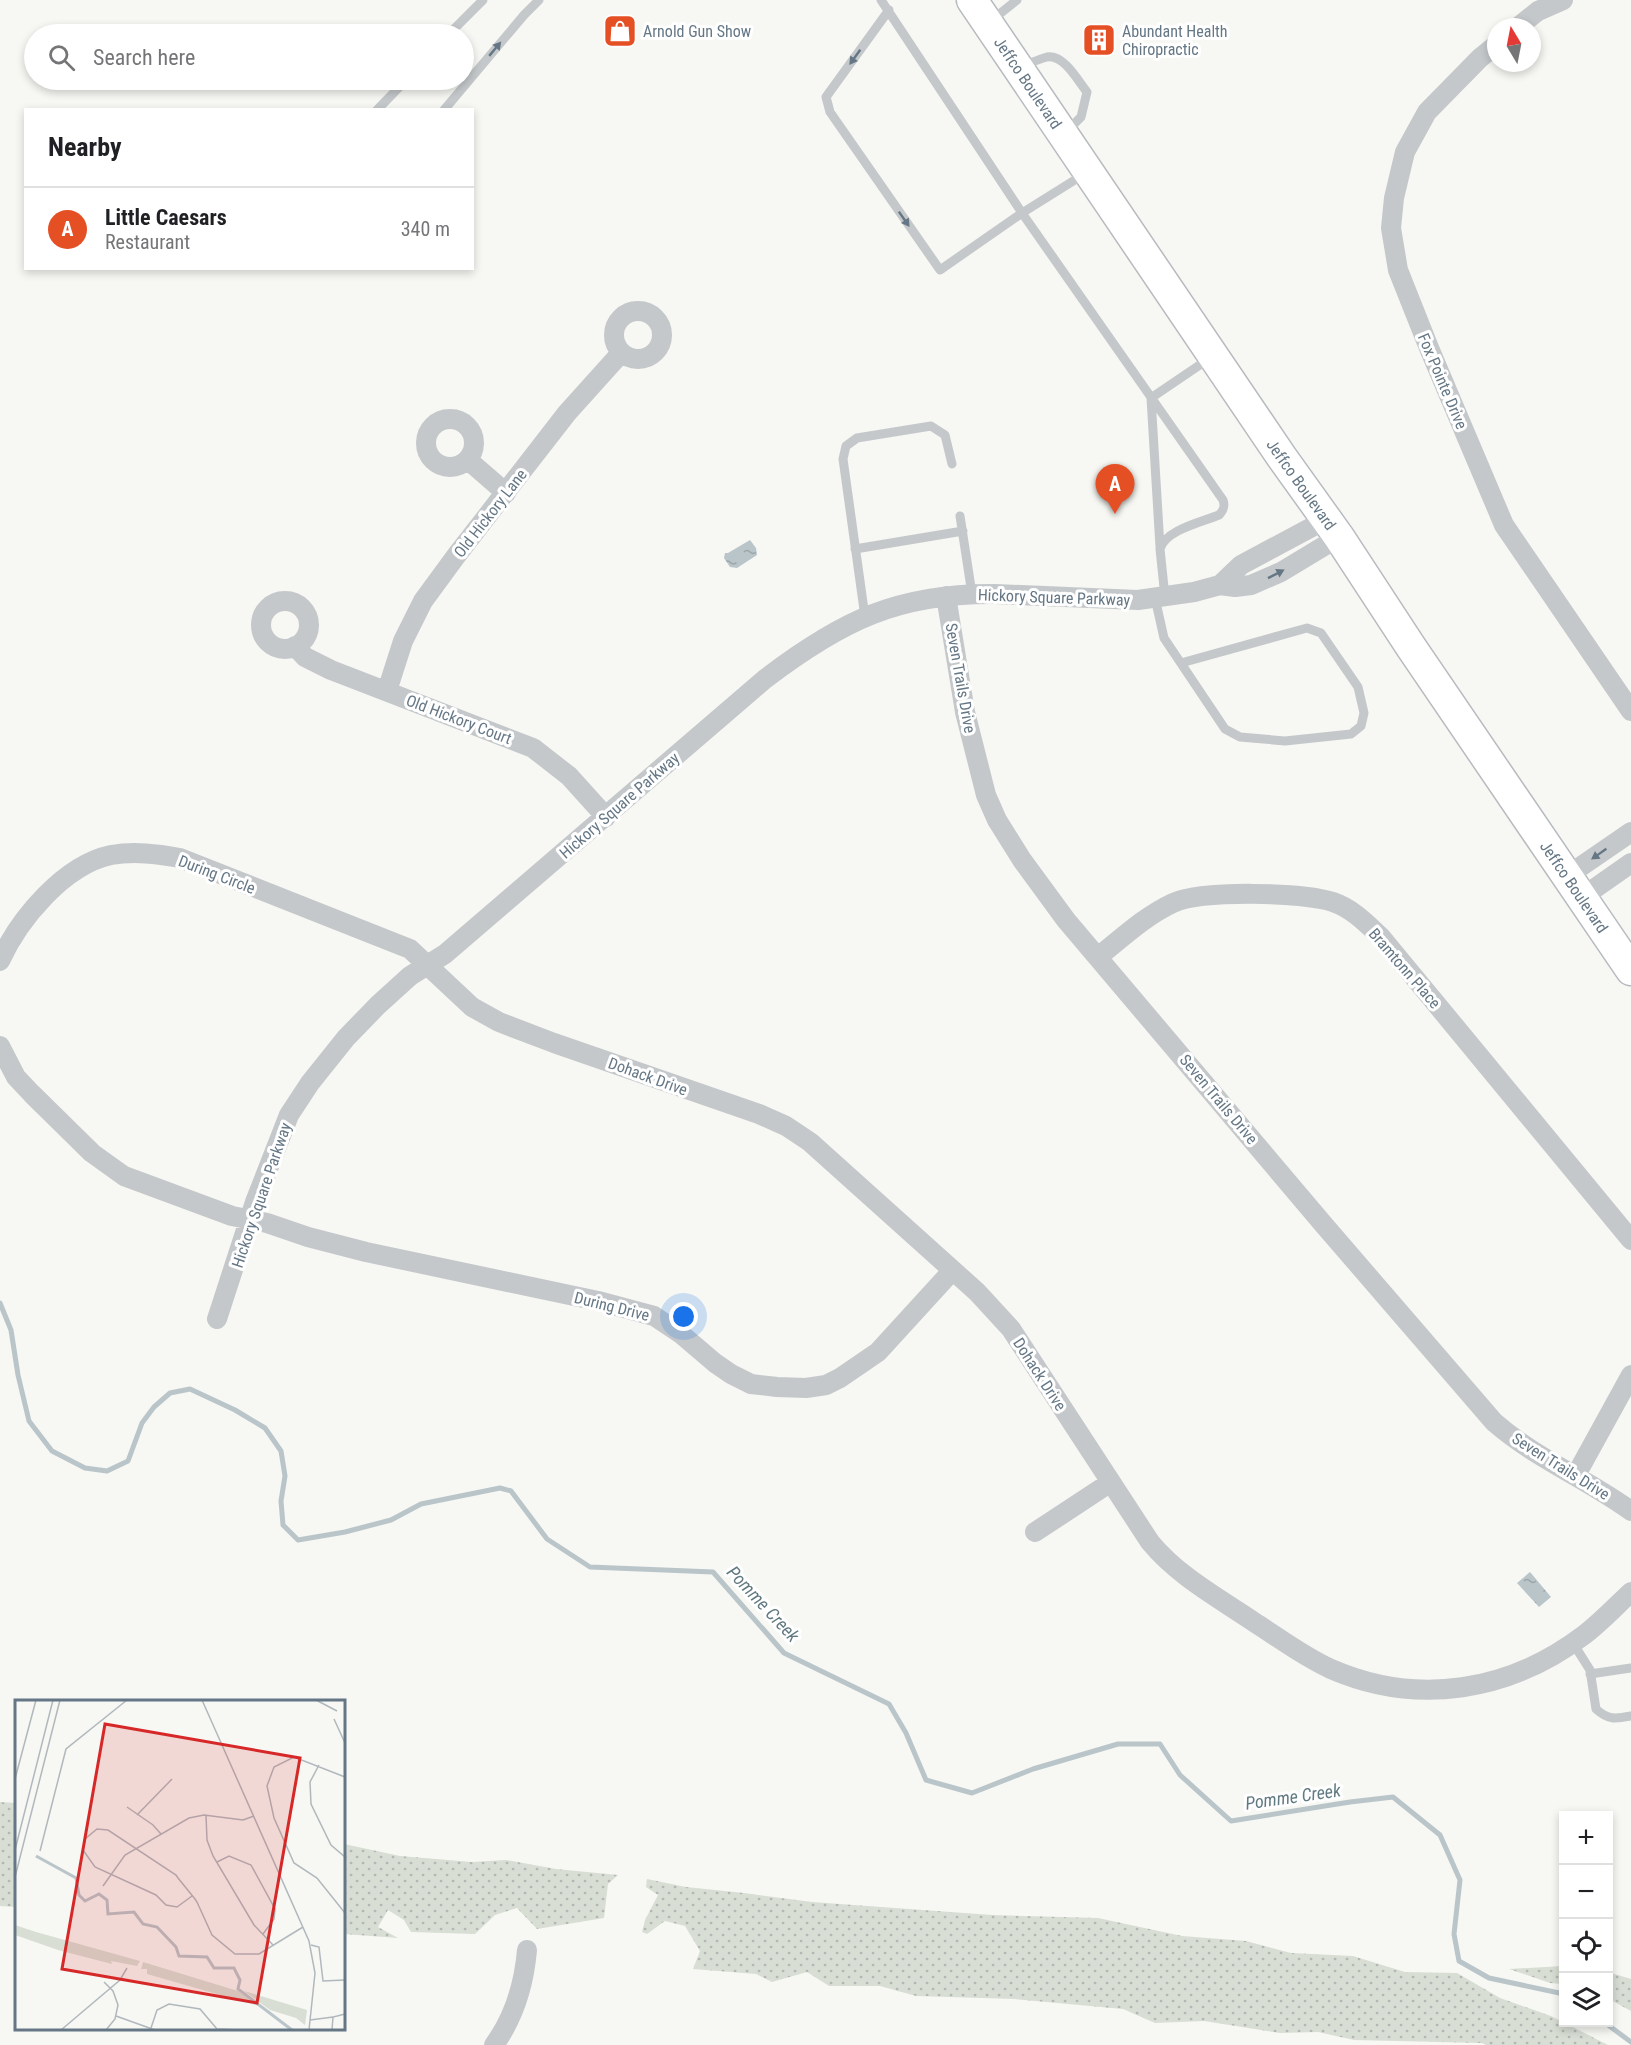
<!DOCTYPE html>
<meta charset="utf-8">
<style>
:root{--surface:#fff;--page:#f6f6f6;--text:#202124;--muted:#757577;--line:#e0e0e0;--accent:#e54f24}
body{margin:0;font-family:"Roboto Condensed",sans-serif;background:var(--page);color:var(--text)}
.controls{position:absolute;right:18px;bottom:18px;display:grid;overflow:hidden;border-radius:0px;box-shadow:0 3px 9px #0003}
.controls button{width:54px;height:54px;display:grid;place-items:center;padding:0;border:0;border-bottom:2px solid var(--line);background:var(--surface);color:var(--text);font:30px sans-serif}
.compass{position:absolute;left:1487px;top:18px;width:54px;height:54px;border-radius:50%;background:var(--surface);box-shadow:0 3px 9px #0003;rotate:350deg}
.you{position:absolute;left:684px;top:1317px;width:21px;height:21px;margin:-15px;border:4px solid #fff;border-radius:50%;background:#1a73e8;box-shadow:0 0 0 9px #1a73e833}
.badge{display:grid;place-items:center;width:39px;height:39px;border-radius:50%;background:var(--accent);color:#fff;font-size:20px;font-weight:700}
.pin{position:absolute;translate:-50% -50px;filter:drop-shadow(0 2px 3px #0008)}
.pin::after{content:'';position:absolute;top:32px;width:21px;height:18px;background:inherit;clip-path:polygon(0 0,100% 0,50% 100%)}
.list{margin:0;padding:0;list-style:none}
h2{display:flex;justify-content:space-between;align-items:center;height:78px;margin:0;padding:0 24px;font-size:26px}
h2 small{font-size:20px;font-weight:400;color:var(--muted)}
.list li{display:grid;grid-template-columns:39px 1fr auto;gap:18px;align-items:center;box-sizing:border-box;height:84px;padding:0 24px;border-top:2px solid var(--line)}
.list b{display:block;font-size:22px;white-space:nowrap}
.list p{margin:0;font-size:20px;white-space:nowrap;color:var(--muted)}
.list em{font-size:20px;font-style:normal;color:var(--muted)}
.icon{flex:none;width:33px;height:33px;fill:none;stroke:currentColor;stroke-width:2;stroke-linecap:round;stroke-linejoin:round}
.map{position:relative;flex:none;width:1631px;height:2045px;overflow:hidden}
.search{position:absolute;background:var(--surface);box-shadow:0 3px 9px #0003;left:24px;top:24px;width:450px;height:66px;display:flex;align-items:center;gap:15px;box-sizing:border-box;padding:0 21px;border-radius:33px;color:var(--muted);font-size:22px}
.panel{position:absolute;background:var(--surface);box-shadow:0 3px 9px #0003;left:24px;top:108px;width:450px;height:162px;border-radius:0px}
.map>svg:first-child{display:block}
</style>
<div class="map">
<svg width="1631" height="2045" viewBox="0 0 1631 2045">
<defs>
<pattern id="grass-dots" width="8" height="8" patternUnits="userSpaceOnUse" patternTransform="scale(1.5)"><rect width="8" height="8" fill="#d8ded4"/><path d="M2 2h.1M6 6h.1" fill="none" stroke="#b3b9b2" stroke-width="1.8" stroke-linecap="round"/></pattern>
<pattern id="water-ripples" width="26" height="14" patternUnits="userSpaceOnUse" patternTransform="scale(1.5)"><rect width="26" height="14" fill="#b9c5c9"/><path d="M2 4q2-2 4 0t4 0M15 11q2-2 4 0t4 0" fill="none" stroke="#9aa5a9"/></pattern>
</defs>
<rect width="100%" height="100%" fill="#f7f7f3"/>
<path fill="url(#grass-dots)" d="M0 1802 16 1803V1907L0 1906Z
M344 1844 400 1856 472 1862 506 1860 556 1869 618 1875 608 1884 604 1918 537 1929 517 1908 495 1915 475 1934 411 1932 404 1920 388 1910 378 1927 398 1938 344 1934Z
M647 1879 686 1887 744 1893 812 1902 992 1915 1098 1918 1182 1936 1246 1941 1291 1953 1353 1956 1405 1972 1457 1973 1500 1998 1551 2016 1608 2045H1486L1482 2043 1354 2040 1318 2032 1280 2033 1204 2021 1155 2023 1123 2009 1014 1999 916 1996 880 1986H829L807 1972 772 1982 756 1974 693 1969 700 1951 685 1926 665 1921 647 1934 642 1932 645 1920 658 1895 646 1887Z
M1563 1966V1984L1550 1983 1509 1969Z
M1608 1972 1631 1979V2011L1609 1999Z"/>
<path fill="url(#water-ripples)" d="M750 540 756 548 757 555 737 568 730 567 724 558 725 553H728Z
M1530 1572 1551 1597 1539 1607 1517 1583Z"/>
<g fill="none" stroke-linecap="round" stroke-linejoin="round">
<path stroke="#b9c5c9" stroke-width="5" d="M0 1303 11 1330 18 1375 29 1421 52 1451 85 1468 107 1471 128 1461 142 1423 154 1407 170 1393 190 1389 235 1410 265 1428 281 1451 285 1476 281 1501 283 1525 298 1540 345 1532 391 1520 421 1504 500 1488 511 1491 547 1539 590 1567 713 1572 784 1653 889 1704 906 1733 926 1780 972 1793 1033 1769 1118 1744H1160L1180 1775 1231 1821 1350 1802 1393 1797 1440 1835 1460 1880 1454 1934 1459 1961 1489 1978 1564 1994
M1604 2022 1631 2042"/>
<g stroke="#b7bbbf" stroke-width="33">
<g id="primary">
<path id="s1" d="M972 0 1281 456 1339 537 1411 647 1631 970"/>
</g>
</g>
<path stroke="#c4c8cb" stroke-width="9" d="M881 0 1022 213 1223 500C1225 506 1224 510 1219 515 1202 522 1165 530 1160 549L1165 597
M889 10 826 97 830 112 940 270 1022 213 1086 173
M992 20 1017 0
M449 34 483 0
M1023 66C1031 63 1039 59 1047 57 1064 54 1078 81 1087 92L1081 117 1067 131
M377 110 406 80
M444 110 524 15 539 0
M960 516 972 594
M1160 547 1151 398 1210 358
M855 549 963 531
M1155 598 1164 638 1225 729 1240 737 1285 741 1351 734 1361 726 1364 713 1358 687 1321 633 1307 628 1181 663
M865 617 843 459 846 446 857 438 931 426 945 435 952 464
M1573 1643 1590 1670 1596 1709C1608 1720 1615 1719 1631 1716
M1590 1674 1631 1668"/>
<path stroke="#c4c8cb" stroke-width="20" d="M1518 27 1538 11 1563 0
M1496 45 1480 58 1427 112 1405 152 1394 198 1391 228 1398 270 1429 348 1504 525 1631 711
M614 335a24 24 0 1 1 48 0a24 24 0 1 1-48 0Z
M426 443a24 24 0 1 1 48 0a24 24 0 1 1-48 0Z
M468 460 506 493
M1220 585 1241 565 1327 519
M946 596 965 712 986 795 997 820 1022 860 1066 920 1324 1225 1494 1422C1535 1458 1587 1479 1631 1511
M261 625a24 24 0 1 1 48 0a24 24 0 1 1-48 0Z
M295 646 305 657 331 670 533 748 569 776 606 817
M387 691 403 641 423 601 456 556 567 413 621 353
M1567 876 1631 832
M1581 898 1631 863
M1098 957C1122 938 1145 916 1173 903 1202 890 1302 892 1333 902 1353 909 1366 923 1381 937L1631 1240
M0 961C19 919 64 865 111 855 135 851 157 854 180 858L410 949 472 1007 499 1022 554 1043 759 1114 786 1126 810 1142 977 1292 1011 1329 1150 1542C1178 1576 1217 1597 1254 1622 1279 1638 1304 1657 1331 1669 1418 1707 1510 1691 1584 1635 1601 1622 1616 1606 1631 1592
M0 1046 16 1077 32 1094 92 1153 124 1176 232 1216 267 1223 308 1237 366 1252 598 1301 654 1316 681 1334 715 1363 731 1374 751 1384 777 1387 806 1388 826 1385 840 1378 878 1352 952 1271
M217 1319 255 1202 289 1115 310 1083 346 1038 378 1005 410 976 445 954 765 679C841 621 898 593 995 594L1138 600 1194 592 1220 585 1235 587 1251 585 1281 572 1339 537
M1576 1475 1631 1375
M1035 1532 1111 1482
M494 2045C515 2016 524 1985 527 1950"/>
<use href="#primary" stroke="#fff" stroke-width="30"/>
</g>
<defs><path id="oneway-solid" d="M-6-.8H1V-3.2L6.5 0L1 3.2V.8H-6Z" transform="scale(1.5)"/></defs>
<g fill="#657785">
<use href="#oneway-solid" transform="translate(495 49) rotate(-50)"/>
<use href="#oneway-solid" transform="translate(855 57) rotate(126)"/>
<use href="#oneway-solid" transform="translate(904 219) rotate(55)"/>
<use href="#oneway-solid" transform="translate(1276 574) rotate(-27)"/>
<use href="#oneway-solid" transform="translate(1599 854) rotate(145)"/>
</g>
<defs>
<g id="shop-square" transform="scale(1.725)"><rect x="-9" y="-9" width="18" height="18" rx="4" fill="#e54f24" stroke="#fff"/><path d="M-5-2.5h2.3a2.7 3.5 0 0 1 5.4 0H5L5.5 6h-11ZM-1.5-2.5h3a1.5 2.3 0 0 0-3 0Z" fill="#fff"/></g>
<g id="building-square" transform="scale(1.725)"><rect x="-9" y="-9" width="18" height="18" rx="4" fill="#e54f24" stroke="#fff"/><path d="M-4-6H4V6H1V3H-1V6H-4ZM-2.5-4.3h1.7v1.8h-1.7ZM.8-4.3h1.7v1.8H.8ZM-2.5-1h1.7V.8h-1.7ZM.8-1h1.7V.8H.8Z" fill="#fff"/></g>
</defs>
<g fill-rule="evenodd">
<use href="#shop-square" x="620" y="31"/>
<use href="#building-square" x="1099" y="40"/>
</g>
<g text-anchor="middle" stroke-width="6" stroke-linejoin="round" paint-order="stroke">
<g font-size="16" fill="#657785" stroke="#fff" text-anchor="start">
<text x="643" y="37">Arnold Gun Show</text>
<text x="1122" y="37">Abundant Health<tspan x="1122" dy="18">Chiropractic</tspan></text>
</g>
<g font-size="16" fill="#657785" stroke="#fff">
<text dy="6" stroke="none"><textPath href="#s1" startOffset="100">Jeffco Boulevard</textPath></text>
<text transform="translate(1443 381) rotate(67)" y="6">Fox Pointe Drive</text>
<text dy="6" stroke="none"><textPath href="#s1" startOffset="586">Jeffco Boulevard</textPath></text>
<text transform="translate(490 513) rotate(-52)" y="6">Old Hickory Lane</text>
<text transform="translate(1054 597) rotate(2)" y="6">Hickory Square Parkway</text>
<text transform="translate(961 678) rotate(80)" y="6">Seven Trails Drive</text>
<text transform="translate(459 719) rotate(21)" y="6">Old Hickory Court</text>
<text transform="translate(619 805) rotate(-41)" y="6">Hickory Square Parkway</text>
<text transform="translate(217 874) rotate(21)" y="6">During Circle</text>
<text dy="6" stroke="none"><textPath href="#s1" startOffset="1072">Jeffco Boulevard</textPath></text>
<text transform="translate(1405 968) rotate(49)" y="6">Bramtonn Place</text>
<text transform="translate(648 1076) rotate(20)" y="6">Dohack Drive</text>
<text transform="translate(1219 1099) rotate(50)" y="6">Seven Trails Drive</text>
<text transform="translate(261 1195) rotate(-71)" y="6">Hickory Square Parkway</text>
<text transform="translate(612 1306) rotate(14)" y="6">During Drive</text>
<text transform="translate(1040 1374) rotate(57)" y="6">Dohack Drive</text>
<text transform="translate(1561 1466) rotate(32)" y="6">Seven Trails Drive</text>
</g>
<g font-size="18" font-style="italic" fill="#617981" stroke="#fff">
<text transform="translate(763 1604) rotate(47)" y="6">Pomme Creek</text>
<text transform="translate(1293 1797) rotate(-8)" y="6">Pomme Creek</text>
</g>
</g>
<g transform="translate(15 1700)">
<rect width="330" height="330" fill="#f7f7f3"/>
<path d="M0 225 21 232 125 261 122 266 96 261 97 264 43 250 0 235ZM128 262 223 291 244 306 132 274V269H126ZM229 291 292 310 290 325 281 318 255 310Z" fill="#d8ded4"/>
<path fill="none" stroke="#b9c5c9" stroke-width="3" d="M21 156 61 178 64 195 70 201 84 194 92 200 93 214 119 212 128 224 142 227 161 247 164 256 192 257 199 268H219L225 280 223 289 277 330"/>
<path fill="none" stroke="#b0b8bd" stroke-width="1.5" d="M187 0 294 241 300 273 294 330M301 0 322 11M319 19 330 43M304 65 295 82 296 104 316 145 330 157M330 77 279 57 259 67 252 86 259 118 279 163 302 178 330 213M0 79 21 0M112 107 138 125 146 134M122 115 157 79M191 115 192 140 198 156 239 225 258 245M0 150 38 0M25 151 51 49 112 0M202 162 214 156 236 165 260 209 259 219 248 234M0 177 45 0M88 186 110 155 174 118 189 115 228 120 239 116M177 196 162 207 151 205 141 195 80 167 68 150 70 139 82 129 93 130 161 175 163 178 180 199 182 202 197 235 220 254H244L288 227M296 245 304 247 308 281 330 280M89 282 98 291 103 305 100 319 91 330M101 316 140 330M295 320 318 317M136 328 142 310 154 304 185 309 202 329M201 329 225 330M46 330 105 280 112 268M317 330 318 317 330 314"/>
<path fill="#d62828" fill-opacity="0.15" stroke="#d62828" stroke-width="3" d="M90 24 285 58 242 303 47 269Z"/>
<rect width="330" height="330" fill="none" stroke="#657785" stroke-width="3"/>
</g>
</svg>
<div class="controls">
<button>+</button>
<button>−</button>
<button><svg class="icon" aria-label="locate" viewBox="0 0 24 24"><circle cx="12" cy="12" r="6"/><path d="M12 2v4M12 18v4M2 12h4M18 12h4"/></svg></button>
<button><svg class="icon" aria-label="layers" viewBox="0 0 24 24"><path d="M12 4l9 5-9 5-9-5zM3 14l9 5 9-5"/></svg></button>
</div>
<svg class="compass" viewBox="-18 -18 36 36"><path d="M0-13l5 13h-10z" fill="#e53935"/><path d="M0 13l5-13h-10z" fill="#757577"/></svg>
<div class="you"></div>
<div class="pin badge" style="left:1115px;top:514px">A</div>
<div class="search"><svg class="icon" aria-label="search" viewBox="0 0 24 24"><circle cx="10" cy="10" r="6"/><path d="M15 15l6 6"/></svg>Search here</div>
<section class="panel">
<h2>Nearby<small></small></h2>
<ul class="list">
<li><span class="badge">A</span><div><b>Little Caesars</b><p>Restaurant</p></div><em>340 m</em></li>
</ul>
</section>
</div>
